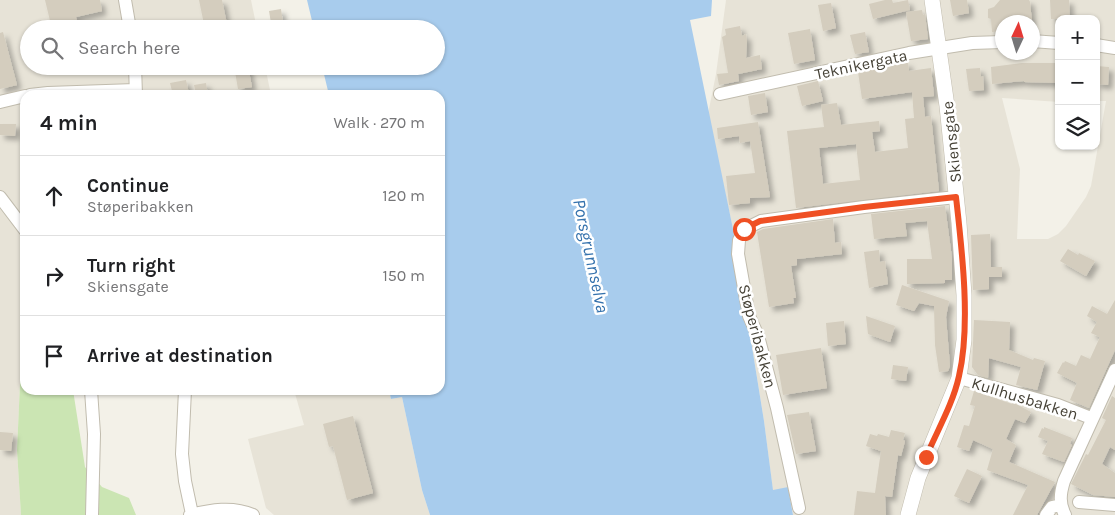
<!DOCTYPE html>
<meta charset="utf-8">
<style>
:root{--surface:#fff;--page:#f6f6f6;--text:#202124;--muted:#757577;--line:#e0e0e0}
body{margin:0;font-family:Karla,sans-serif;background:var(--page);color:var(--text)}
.controls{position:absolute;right:15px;top:15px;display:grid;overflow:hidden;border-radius:10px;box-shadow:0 1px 4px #0004}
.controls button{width:45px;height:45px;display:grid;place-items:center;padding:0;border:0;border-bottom:1px solid var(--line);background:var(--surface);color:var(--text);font:25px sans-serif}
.compass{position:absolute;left:995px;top:15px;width:45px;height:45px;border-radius:50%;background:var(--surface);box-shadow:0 1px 4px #0004;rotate:4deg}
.stop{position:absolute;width:15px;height:15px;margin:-11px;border:4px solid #ef5024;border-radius:50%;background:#fff}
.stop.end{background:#ef5024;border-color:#fff;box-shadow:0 1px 5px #0008}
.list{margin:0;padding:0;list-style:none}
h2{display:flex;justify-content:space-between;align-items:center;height:65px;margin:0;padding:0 20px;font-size:21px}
h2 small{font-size:16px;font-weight:400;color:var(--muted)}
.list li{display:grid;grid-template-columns:32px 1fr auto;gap:15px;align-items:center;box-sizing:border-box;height:80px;padding:0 20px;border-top:1px solid var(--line)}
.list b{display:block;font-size:19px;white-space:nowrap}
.list p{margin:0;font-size:16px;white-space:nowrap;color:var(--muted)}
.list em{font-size:16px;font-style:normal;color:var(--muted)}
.icon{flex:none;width:28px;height:28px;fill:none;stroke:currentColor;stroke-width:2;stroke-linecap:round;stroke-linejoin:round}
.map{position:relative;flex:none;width:1115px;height:515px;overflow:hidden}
.search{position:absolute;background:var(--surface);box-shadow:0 1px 4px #0004;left:20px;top:20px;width:425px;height:55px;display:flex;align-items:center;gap:12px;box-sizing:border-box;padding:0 18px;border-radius:28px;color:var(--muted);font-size:19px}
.panel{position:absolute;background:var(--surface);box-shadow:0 1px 4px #0004;left:20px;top:90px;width:425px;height:305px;border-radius:15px}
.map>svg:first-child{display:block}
</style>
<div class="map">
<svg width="1115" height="515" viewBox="0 0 1115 515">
<defs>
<filter id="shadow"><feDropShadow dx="4.5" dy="4.5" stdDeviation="2.5" flood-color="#0004"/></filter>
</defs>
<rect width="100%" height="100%" fill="#f3f1e8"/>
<path fill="#e7e3d7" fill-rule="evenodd" d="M0 0H251L257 29H29V66H265L271 95H25V260L22 283 23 317 17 450 21 515H0Z
M726 0H1115V515H793L788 487 773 491 764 421 733 229 708 114 716 74ZM1059 19H1096V101H1106L1091 186 1086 197 1066 226 1058 234 1048 239H1017L1020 169 1002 98 1059 102ZM1002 22H1032V52H1002Z
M294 390H389L391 399 402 397 422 490 430 515H274L266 508 248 439 304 425Z"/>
<path fill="#cbe5b3" d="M22 283 25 286V390H73L85 467 102 487 129 498 136 515H21L17 450 23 317Z"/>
<path fill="#a8cced" d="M307 0H712L711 16 690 20 733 229 764 421 773 490 788 487 793 515H430L422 490 402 397 391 399 389 390H440V95H329L322 66H436V29H314Z"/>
<path fill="#d4cdbe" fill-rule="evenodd" filter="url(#shadow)" d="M45 0H100L102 11 76 17 79 29H52Z
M199 0H222L228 29H205Z
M885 0H892L893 3 908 0 910 10 873 19 869 4Z
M950 0H967L969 13 953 16Z
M1000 0H1029L1030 2 1032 22H1002V31L992 32 991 19 988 18V9L994 7Z
M1050 0H1069L1070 19H1051Z
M831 3 836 28 823 31 818 5Z
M281 9 284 29H272L269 11Z
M922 10 923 15 925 14 928 39 911 41 906 12Z
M740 26 742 36 746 34 747 41 746 58 760 55 762 69 738 74 739 81 719 85 717 74 728 73 722 37 726 35 725 29Z
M810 29 815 60 794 64 788 33Z
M3 32 17 85 0 89V33Z
M865 32 869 52 855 54 850 35Z
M908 62 909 71 931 68 934 96 923 97 925 117 931 116 939 191 796 208 787 131 824 127 821 105 837 103 841 125 879 121 880 131 872 132 875 152 908 148 905 119 914 118 912 92 862 99 858 72ZM856 144 860 180 823 184 819 148Z
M1022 63H1059V83L1024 82V81L992 84 991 67Z
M234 66H248L252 87 238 89Z
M1096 66 1109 67 1108 85 1096 84Z
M980 68 981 77 983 76 984 90 969 91 966 69Z
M186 80 189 94 173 95 170 83Z
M818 81 823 101 802 106 797 86Z
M206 83 208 95H196L194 85Z
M765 93 768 112 751 115 748 96Z
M758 122 770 197 750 198V203L729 205 726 176 755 173 750 141 740 143 739 136 718 139 717 128Z
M0 124H16L15 136 0 135Z
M945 206 952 258V280H945V283L907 284V259H932L927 221 905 223 907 236 874 239 871 214Z
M833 219 835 243 841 242 842 254 797 259V265L791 266 796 298H793L794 303 769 307 757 232 763 229Z
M990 234 991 267H1002V277H989V289L973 290 971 235Z
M1068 249 1078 255 1079 253 1095 261 1086 276 1060 261Z
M879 250 880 262 885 261 888 284 869 288 864 252Z
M902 285 949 301 946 317 950 366 948 371 939 372 935 345 934 306 919 303 914 311 896 305Z
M1115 300V350L1089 408 1070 400 1077 383 1057 373 1063 362 1064 363 1065 361 1076 366 1081 355 1090 359 1100 337 1091 333 1097 322 1087 316 1092 306 1107 314Z
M866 316 895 326 890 342 868 334Z
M974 320 1010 322 1009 350 1033 360 1034 358 1045 361 1037 390 1016 385 1021 367 989 358 988 378 978 375 972 367Z
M844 321 846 344 828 346 826 323Z
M821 348 827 388 783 395 776 355Z
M893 365 908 367 906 381 891 379Z
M974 391 1012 404V402L1031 412 1025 423 1015 419 1006 439 1016 445 1009 462 1055 482 1037 515H1013L1028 485 987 470 993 449 973 440 969 451 957 447 964 425 969 426 975 406 970 405Z
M1112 396 1115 398V450L1110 447 1102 464 1115 473V497L1093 495 1071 484 1086 454 1088 455 1106 420 1102 418Z
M809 412 816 451 796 454 787 415Z
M353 416 373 493 347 500 333 446 329 447 323 424Z
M1044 427 1072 438 1070 444 1072 445 1064 462 1042 454 1048 441 1038 437 1042 428 1044 429Z
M891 430 905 433 903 440 905 441 901 456 898 455 892 497 885 496 886 515H854L857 491 875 493 881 451 866 446 870 434 877 436 878 434 889 437Z
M0 432 13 433 11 451 0 450Z
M967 469 982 476 969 503 954 496Z"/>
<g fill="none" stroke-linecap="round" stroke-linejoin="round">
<g stroke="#c1bcae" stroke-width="14">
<path id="minor" d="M125 0 130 29
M1032 41 1059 43
M1096 45 1115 48
M135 66 136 95
M720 94 909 53 972 43 1002 42
M30 95 48 93 135 90
M0 102 25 96
M0 197 25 230
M959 378 1058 405 1091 418
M91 390 94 434 92 515
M185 390 182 454 185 481 192 514
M1079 502 1115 505
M799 508 777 408 758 336 749 316 738 254 739 240 745 229 761 221 864 207 956 197
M190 515C211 510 232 506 253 515
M1046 515 1052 507 1061 505
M1065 515C1059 503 1060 494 1064 481L1115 370"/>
</g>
<g stroke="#c1bcae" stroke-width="16">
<path id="tertiary" d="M908 515 918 478 959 378 964 340V295L959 223 947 106 932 0"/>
</g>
<use href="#minor" stroke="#fff" stroke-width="12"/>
<use href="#tertiary" stroke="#fff" stroke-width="15"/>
</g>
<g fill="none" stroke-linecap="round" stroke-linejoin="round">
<path stroke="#ef5024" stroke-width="6" d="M744 229 760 221 864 207 956 197C962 250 971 325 959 376 953 404 937 431 926 457"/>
</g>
<g text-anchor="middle" stroke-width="5" stroke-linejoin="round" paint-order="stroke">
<g font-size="16" fill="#464237" stroke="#fff">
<text transform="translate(861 64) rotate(-12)" y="6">Teknikergata</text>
<text transform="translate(951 142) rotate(-96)" y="6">Skiensgate</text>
<text transform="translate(758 336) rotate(75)" y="6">Støperibakken</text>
<text transform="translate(1025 398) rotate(17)" y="6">Kullhusbakken</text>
</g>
<g font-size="18" font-style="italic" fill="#3572ad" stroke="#fff">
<text transform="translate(591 256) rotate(78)" y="6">Porsgrunnselva</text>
</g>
</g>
</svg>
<div class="controls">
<button>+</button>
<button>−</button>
<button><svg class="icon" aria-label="layers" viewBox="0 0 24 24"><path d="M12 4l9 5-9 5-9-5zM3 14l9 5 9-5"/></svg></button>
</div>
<svg class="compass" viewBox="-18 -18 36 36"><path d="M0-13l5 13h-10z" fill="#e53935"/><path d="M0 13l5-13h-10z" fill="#757577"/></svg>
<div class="stop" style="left:744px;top:229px"></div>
<div class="stop end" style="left:926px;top:457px"></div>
<div class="search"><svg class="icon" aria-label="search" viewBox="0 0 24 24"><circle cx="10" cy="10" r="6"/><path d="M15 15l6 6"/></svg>Search here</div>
<section class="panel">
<h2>4 min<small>Walk · 270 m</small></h2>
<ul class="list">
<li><svg class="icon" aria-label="ahead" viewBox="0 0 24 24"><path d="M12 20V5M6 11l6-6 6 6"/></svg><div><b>Continue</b><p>Støperibakken</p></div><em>120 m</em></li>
<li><svg class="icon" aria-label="right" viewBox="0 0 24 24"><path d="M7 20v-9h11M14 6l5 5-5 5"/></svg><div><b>Turn right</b><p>Skiensgate</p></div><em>150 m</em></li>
<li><svg class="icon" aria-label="arrive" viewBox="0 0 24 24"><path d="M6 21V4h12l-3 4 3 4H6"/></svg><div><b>Arrive at destination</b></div></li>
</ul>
</section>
</div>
